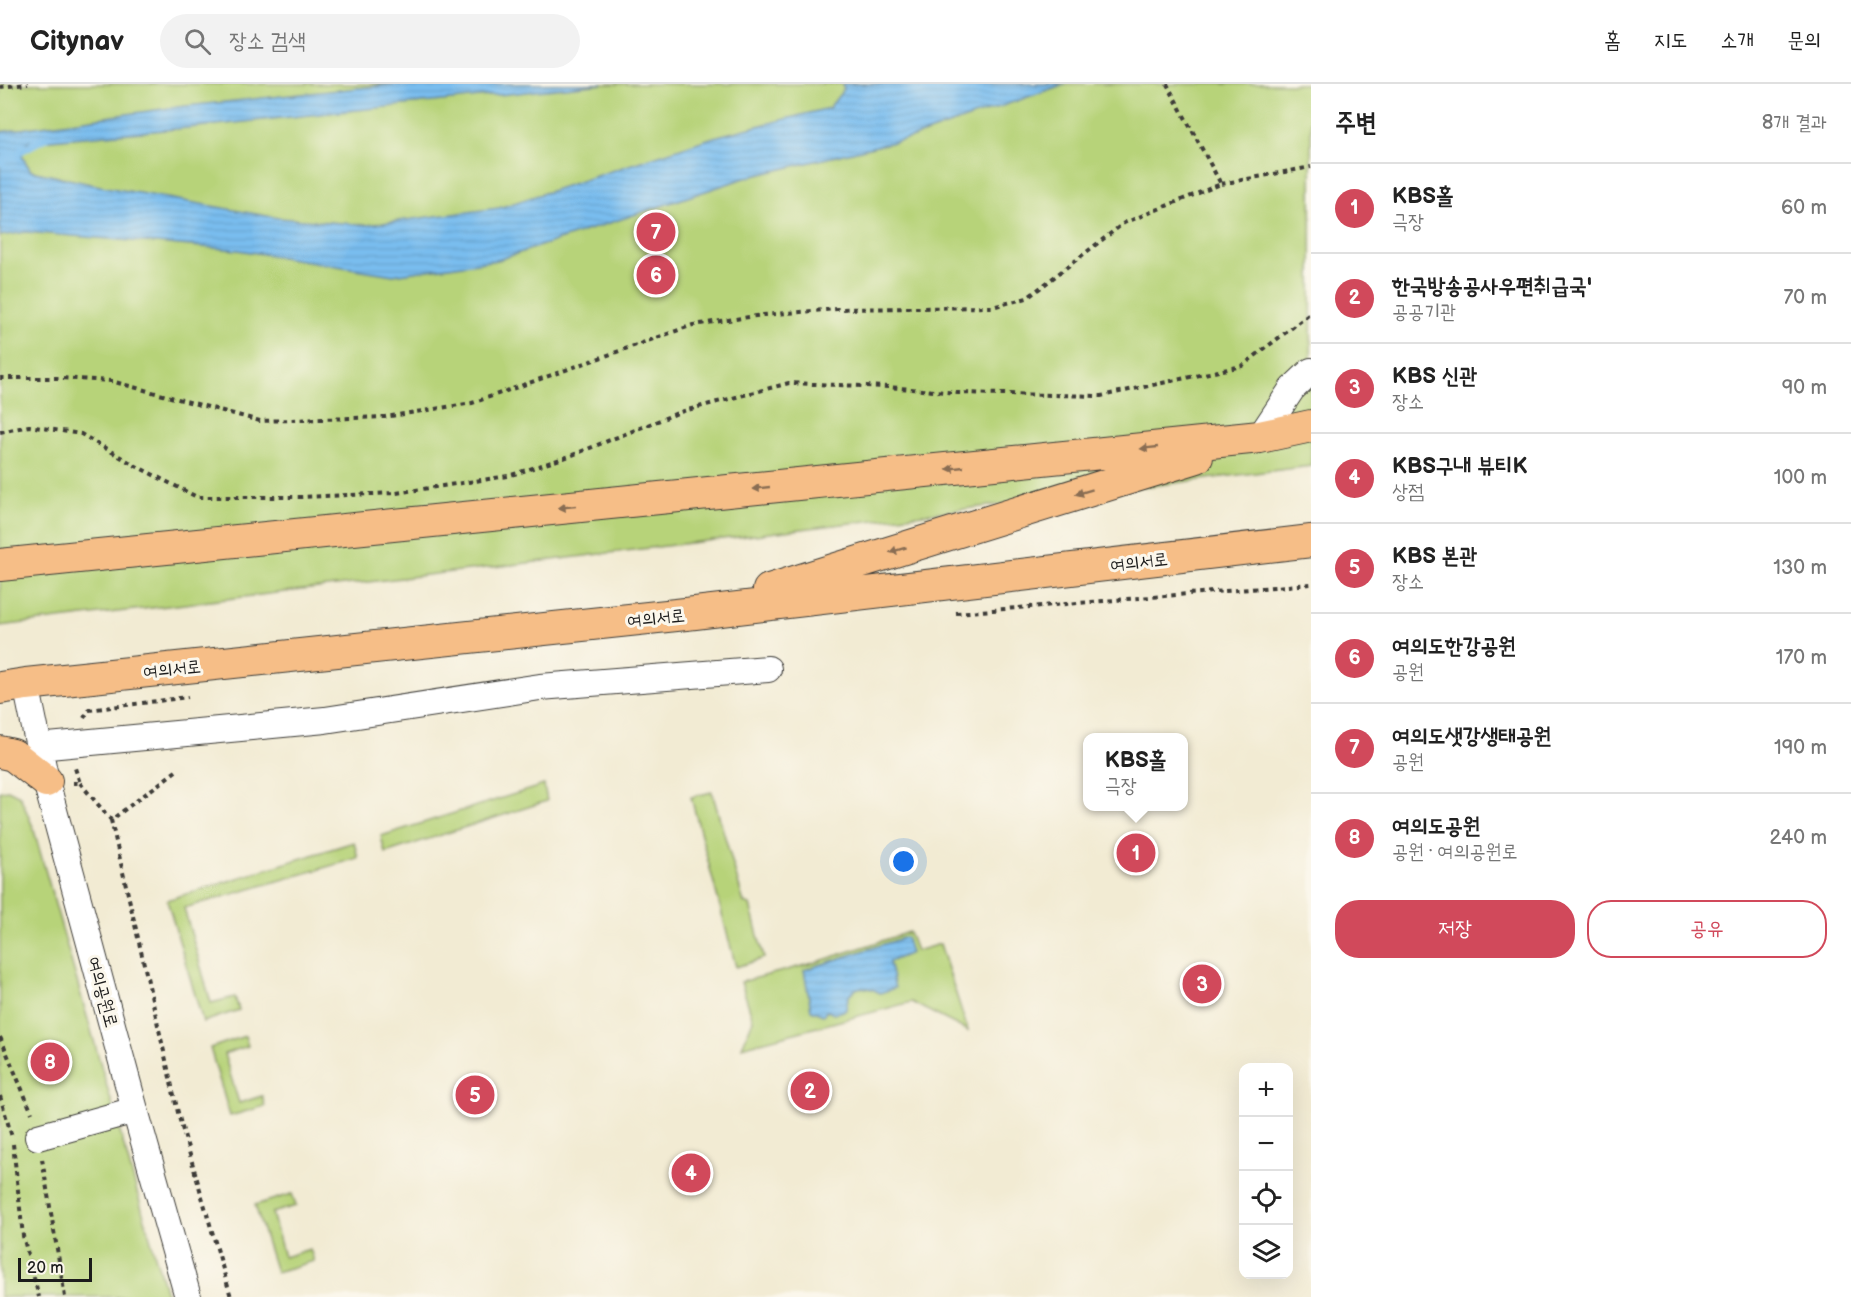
<!DOCTYPE html>
<html lang="ko">
<meta charset="utf-8">
<style>
:root{--surface:#fff;--page:#f2f2f2;--text:#222;--muted:#767676;--line:#e0e0e0;--accent:#d1495b}
body{margin:0;font-family:"Balsamiq Sans","Poor Story",sans-serif;background:var(--page);color:var(--text)}
.controls{position:absolute;right:18px;bottom:18px;display:grid;overflow:hidden;border-radius:12px;box-shadow:0 6px 24px #0002}
.controls button{width:54px;height:54px;display:grid;place-items:center;padding:0;border:0;border-bottom:2px solid var(--line);background:var(--surface);color:var(--text);font:30px sans-serif}
.scale{position:absolute;left:18px;bottom:15px;width:74px;box-sizing:border-box;padding-left:6px;border:3px solid #1c1c1c;border-top:0;font-size:16px;line-height:21px;white-space:nowrap;color:#1c1c1c;-webkit-text-stroke:4px #fbf7ec;paint-order:stroke}
.you{position:absolute;left:904px;top:778px;width:21px;height:21px;margin:-15px;border:4px solid #fff;border-radius:50%;background:#1a73e8;box-shadow:0 0 0 9px #1a73e833}
.badge{display:grid;place-items:center;width:39px;height:39px;border-radius:50%;background:var(--accent);color:#fff;font-size:20px;font-weight:700}
.pin{position:absolute;translate:-50% -50%;border:3px solid #fff;box-shadow:0 2px 6px #0006}
.popup{position:absolute;left:1083px;top:649px;width:105px;height:78px;box-sizing:border-box;display:grid;place-content:center;border-radius:12px;background:var(--surface);filter:drop-shadow(0 2px 4px #0005);font-size:20px;white-space:nowrap;color:var(--muted)}
.popup b{font-size:22px;color:var(--text)}
.popup::after{content:'';position:absolute;left:50%;top:100%;margin-left:-12px;border:12px solid transparent;border-top-color:var(--surface)}
.list{margin:0;padding:0;list-style:none}
h2{display:flex;justify-content:space-between;align-items:center;height:78px;margin:0;padding:0 24px;font-size:26px}
h2 small{font-size:20px;font-weight:400;color:var(--muted)}
.list li{display:grid;grid-template-columns:39px 1fr auto;gap:18px;align-items:center;box-sizing:border-box;height:90px;padding:0 24px;border-top:2px solid var(--line)}
.list b{display:block;font-size:22px;white-space:nowrap}
.list p{margin:0;font-size:20px;white-space:nowrap;color:var(--muted)}
.list em{font-size:20px;font-style:normal;color:var(--muted)}
.actions{display:flex;gap:12px;padding:18px 24px}
.actions a{flex:1;padding:14px 0;border:2px solid var(--accent);border-radius:24px;text-align:center;font-size:21px;color:var(--accent)}
.actions .main{background:var(--accent);color:#fff}
.icon{flex:none;width:33px;height:33px;fill:none;stroke:currentColor;stroke-width:2;stroke-linecap:round;stroke-linejoin:round}
.map{position:relative;flex:none;width:1311px;height:1213px;overflow:hidden}
header{display:flex;align-items:center;gap:36px;box-sizing:border-box;height:84px;padding:0 30px;background:var(--surface);border-bottom:2px solid var(--line)}
header strong{font-size:28px}
nav{display:flex;gap:33px;margin-inline-start:auto;font-size:21px}
.search{width:420px;height:54px;background:var(--page);display:flex;align-items:center;gap:15px;box-sizing:border-box;padding:0 21px;border-radius:33px;color:var(--muted);font-size:22px}
main{display:flex}
aside{flex:1;background:var(--surface)}
.map>svg:first-child{display:block}
</style>
<header>
<strong>Citynav</strong>
<div class="search"><svg class="icon" aria-label="search" viewBox="0 0 24 24"><circle cx="10" cy="10" r="6"/><path d="M15 15l6 6"/></svg>장소 검색</div>
<nav><a>홈</a><a>지도</a><a>소개</a><a>문의</a></nav>
</header>
<main>
<div class="map">
<svg width="1311" height="1213" viewBox="0 0 1311 1213">
<defs>
<pattern id="water-rules" width="6" height="5" patternUnits="userSpaceOnUse" patternTransform="scale(1.5)"><rect width="6" height="5" fill="#79bdef"/><path d="M0 2.5h6" fill="none" stroke="#68a2cc"/></pattern>
</defs>
<rect width="100%" height="100%" fill="#fbf7ec"/>
<filter id="ink" filterUnits="userSpaceOnUse"><feTurbulence type="fractalNoise" baseFrequency=".0167" numOctaves="2"/><feDisplacementMap in="SourceGraphic" scale="12" xChannelSelector="R" yChannelSelector="G"/><feConvolveMatrix kernelMatrix="1 2 1 2 8 2 1 2 1" color-interpolation-filters="sRGB"/></filter>
<filter id="wash" filterUnits="userSpaceOnUse"><feTurbulence type="fractalNoise" baseFrequency=".008" numOctaves="4" result="noise"/><feDisplacementMap in="SourceGraphic" scale="24" xChannelSelector="R" yChannelSelector="G"/><feGaussianBlur stdDeviation="1.35" result="paint"/><feColorMatrix in="noise" values="0 0 0 0 0 0 0 0 0 0 0 0 0 0 0 0 0 1.4 0 .05"/><feComposite in="paint" operator="in"/></filter>
<g filter="url(#wash)">
<rect width="100%" height="100%" fill="#f2ebd3"/>
<path fill="#b7d379" stroke="#6a784a" stroke-width="1.5" d="M0 0H1311V382L536 478 0 542Z
M544 701 547 717 385 769 381 752Z
M8 706 20 712 33 743 167 1213H0V707Z
M712 708 744 819 750 821 764 874 736 883 691 713Z
M354 758 358 774 184 824 211 919 235 913 239 926 203 938 167 816Z
M909 848 916 867 940 860 968 947 911 918 742 963 753 936 741 898 817 878Z
M245 952 248 962 224 970 239 1019 262 1012 265 1022 230 1032 210 964Z
M292 1110 296 1122 272 1129 284 1173 310 1165 314 1177 276 1188 255 1121Z"/>
<path fill="url(#water-rules)" stroke="#4a6c86" stroke-width="1.5" d="M396 0H603L187 44 27 58 22 72 31 87 100 102 278 134 367 141 499 124 714 53 829 24 844 5 842 0H1065L914 53 745 94 498 176 393 191 238 166 26 148 0 152V48L177 23Z
M906 853 911 869 889 878 895 904 880 909C861 899 848 902 846 926L834 930 827 927 823 931 811 926 804 886Z"/>
<g fill="none" stroke-linecap="round" stroke-linejoin="round">
<path stroke="#79bdef" stroke-width="8" d="M0 78 46 53"/>
</g>
</g>
<g filter="url(#ink)">
<g fill="none" stroke-linecap="round" stroke-linejoin="round">
<g stroke="#3c3b37" stroke-width="28">
<path id="minor" d="M1260 353 1292 305 1311 287
M26 600 46 697 135 1026 188 1213
M38 663 325 636 540 603 768 585
M38 1053 135 1026"/>
</g>
<g stroke="#3c3b37" stroke-width="34">
<path id="major" d="M0 481 1260 353 1311 342
M769 506 1197 373
M0 604 26 600 695 529 1311 457
M0 668 13 671 46 697"/>
</g>
<path stroke="#3c3b37" stroke-width="4" stroke-dasharray="4.5 4.5" stroke-linecap="butt" d="M0 3 28 0
M1221 100 1311 83
M0 294H61L111 297 260 337 385 333 472 319 693 241 763 231 837 225 992 223 1027 214 1124 139 1221 100 1167 0
M0 348 29 342 81 350 138 383 197 413H302L396 409 508 392 570 372 680 328 789 299 888 303 957 309 1101 312 1242 282 1311 229
M956 529 1311 500
M84 634 89 626 188 613
M176 687 111 736 179 1033 231 1213
M73 699H80L75 684
M80 699 111 736
M0 953 32 1029
M0 1012 12 1053
M13 1060 23 1152 39 1213
M42 1075 65 1213"/>
<use href="#minor" stroke="#fff" stroke-width="26"/>
<use href="#major" stroke="#f6be87" stroke-width="32"/>
</g>
<defs><path id="oneway-solid" d="M-6-.8H1V-3.2L6.5 0L1 3.2V.8H-6Z" transform="scale(1.5)"/></defs>
<g fill="#896d52">
<use href="#oneway-solid" transform="translate(1149 364) rotate(174)"/>
<use href="#oneway-solid" transform="translate(955 384) rotate(174)"/>
<use href="#oneway-solid" transform="translate(761 404) rotate(174)"/>
<use href="#oneway-solid" transform="translate(1084 408) rotate(163)"/>
<use href="#oneway-solid" transform="translate(567 423) rotate(174)"/>
<use href="#oneway-solid" transform="translate(898 466) rotate(163)"/>
</g>
</g>
<g text-anchor="middle" stroke-width="6" stroke-linejoin="round" paint-order="stroke">
<g font-size="18" fill="#1c1c1c" stroke="#fbf7ec">
<text transform="translate(1139 478) rotate(-7)" y="6">여의서로</text>
<text transform="translate(656 534) rotate(-6)" y="6">여의서로</text>
<text transform="translate(172 585) rotate(-6)" y="6">여의서로</text>
<text transform="translate(103 908) rotate(75)" y="6">여의공원로</text>
</g>
</g>
</svg>
<div class="controls">
<button>+</button>
<button>−</button>
<button><svg class="icon" aria-label="locate" viewBox="0 0 24 24"><circle cx="12" cy="12" r="6"/><path d="M12 2v4M12 18v4M2 12h4M18 12h4"/></svg></button>
<button><svg class="icon" aria-label="layers" viewBox="0 0 24 24"><path d="M12 4l9 5-9 5-9-5zM3 14l9 5 9-5"/></svg></button>
</div>
<div class="scale">20 m</div>
<div class="you"></div>
<div class="pin badge" style="left:1136px;top:769px">1</div>
<div class="popup"><b>KBS홀</b>극장</div>
<div class="pin badge" style="left:810px;top:1007px">2</div>
<div class="pin badge" style="left:1202px;top:900px">3</div>
<div class="pin badge" style="left:691px;top:1089px">4</div>
<div class="pin badge" style="left:475px;top:1011px">5</div>
<div class="pin badge" style="left:656px;top:191px">6</div>
<div class="pin badge" style="left:656px;top:148px">7</div>
<div class="pin badge" style="left:50px;top:978px">8</div>
</div>
<aside>
<h2>주변<small>8개 결과</small></h2>
<ul class="list">
<li><span class="badge">1</span><div><b>KBS홀</b><p>극장</p></div><em>60 m</em></li>
<li><span class="badge">2</span><div><b>한국방송공사우편취급국'</b><p>공공기관</p></div><em>70 m</em></li>
<li><span class="badge">3</span><div><b>KBS 신관</b><p>장소</p></div><em>90 m</em></li>
<li><span class="badge">4</span><div><b>KBS구내 뷰티K</b><p>상점</p></div><em>100 m</em></li>
<li><span class="badge">5</span><div><b>KBS 본관</b><p>장소</p></div><em>130 m</em></li>
<li><span class="badge">6</span><div><b>여의도한강공원</b><p>공원</p></div><em>170 m</em></li>
<li><span class="badge">7</span><div><b>여의도샛강생태공원</b><p>공원</p></div><em>190 m</em></li>
<li><span class="badge">8</span><div><b>여의도공원</b><p>공원 · 여의공원로</p></div><em>240 m</em></li>
</ul>
<div class="actions"><a class="main">저장</a><a>공유</a></div>
</aside>
</main>
